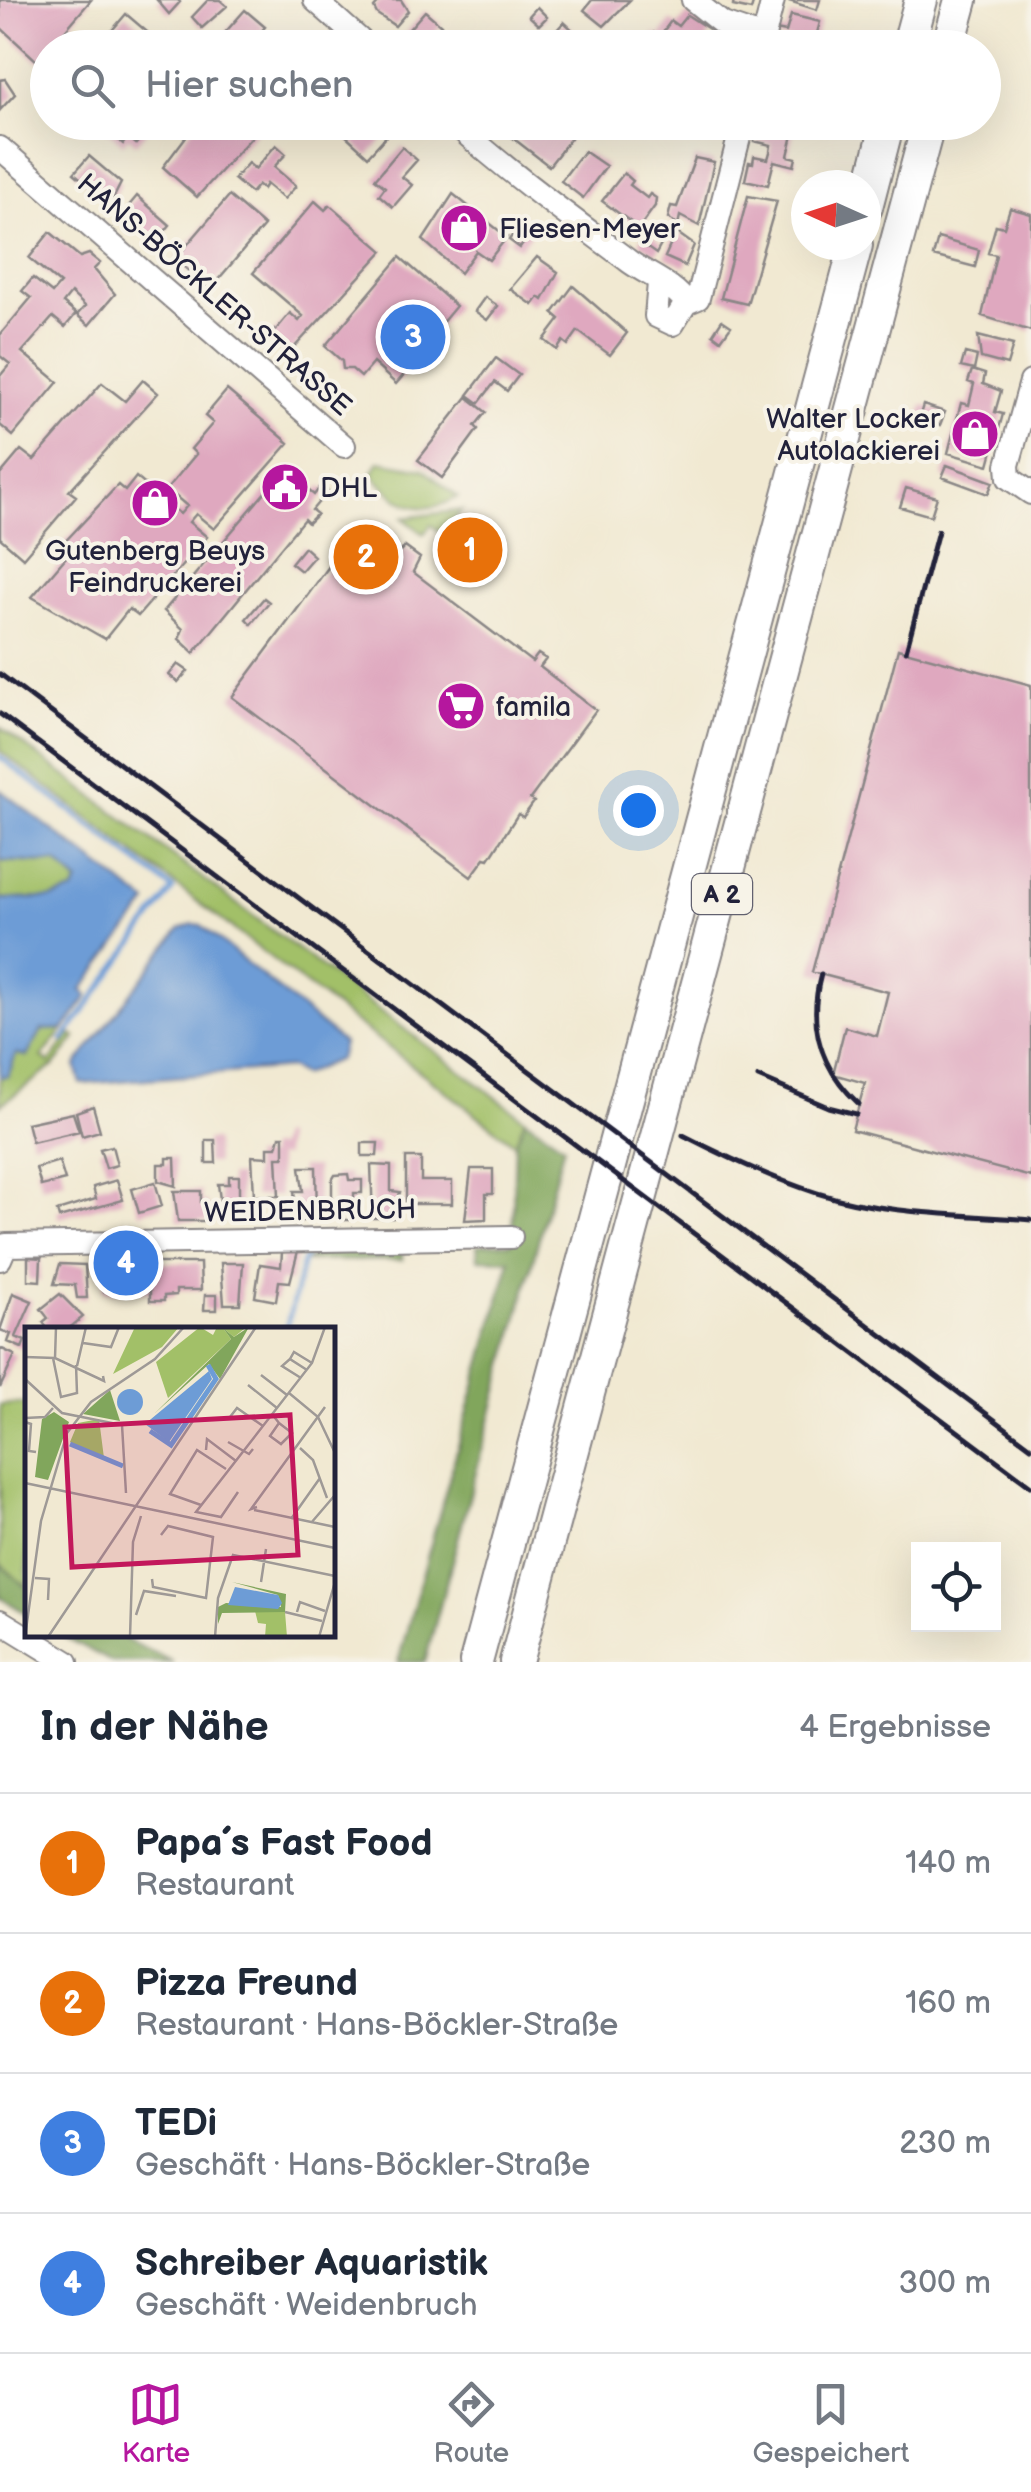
<!DOCTYPE html>
<html lang="de">
<meta charset="utf-8">
<style>
:root{--surface:#fff;--page:#f6f6f7;--text:#1f2937;--muted:#747a83;--line:#e0e1e3;--accent:#b5179e}
body{margin:0;font-family:"Balsamiq Sans",sans-serif;background:var(--page);color:var(--text)}
.controls{position:absolute;right:30px;bottom:30px;display:grid;overflow:hidden;border-radius:0px;box-shadow:0 10px 40px #0002}
.controls button{width:90px;height:90px;display:grid;place-items:center;padding:0;border:0;border-bottom:2px solid var(--line);background:var(--surface);color:var(--text);font:50px sans-serif}
.compass{position:absolute;left:791px;top:170px;width:90px;height:90px;border-radius:50%;background:var(--surface);box-shadow:0 10px 40px #0002;rotate:273deg}
.you{position:absolute;left:638px;top:810px;width:35px;height:35px;margin:-25px;border:8px solid #fff;border-radius:50%;background:#1a73e8;box-shadow:0 0 0 15px #1a73e833}
.badge{display:grid;place-items:center;width:65px;height:65px;border-radius:50%;background:var(--accent);color:#fff;font-size:32px;font-weight:700}
.pin{position:absolute;translate:-50% -50%;border:5px solid #fff;box-shadow:0 2px 10px #0006}
.list{margin:0;padding:0;list-style:none}
h2{display:flex;justify-content:space-between;align-items:center;height:130px;margin:0;padding:0 40px;font-size:42px}
h2 small{font-size:32px;font-weight:400;color:var(--muted)}
.list li{display:grid;grid-template-columns:65px 1fr auto;gap:30px;align-items:center;box-sizing:border-box;height:140px;padding:0 40px;border-top:2px solid var(--line)}
.list b{display:block;font-size:38px;white-space:nowrap}
.list p{margin:0;font-size:32px;white-space:nowrap;color:var(--muted)}
.list em{font-size:32px;font-style:normal;color:var(--muted)}
.icon{flex:none;width:55px;height:55px;fill:none;stroke:currentColor;stroke-width:2;stroke-linecap:round;stroke-linejoin:round}
.map{position:relative;flex:none;width:1031px;height:1662px;overflow:hidden}
.search{position:absolute;background:var(--surface);box-shadow:0 10px 40px #0002;left:30px;right:30px;top:30px;height:110px;display:flex;align-items:center;gap:25px;box-sizing:border-box;padding:0 35px;border-radius:55px;color:var(--muted);font-size:38px}
.sheet{height:690px;background:var(--surface)}
nav{display:flex;justify-content:space-around;align-items:center;box-sizing:border-box;height:140px;border-top:2px solid var(--line);background:var(--surface);font-size:28px;color:var(--muted)}
nav a{display:grid;justify-items:center;gap:5px}
nav .on{color:var(--accent)}
.map>svg:first-child{display:block}
</style>
<div class="map">
<svg width="1031" height="1662" viewBox="0 0 1031 1662">
<rect width="100%" height="100%" fill="#f7f3e8"/>
<filter id="ink" filterUnits="userSpaceOnUse"><feTurbulence type="fractalNoise" baseFrequency=".01" numOctaves="2"/><feDisplacementMap in="SourceGraphic" scale="20" xChannelSelector="R" yChannelSelector="G"/><feConvolveMatrix kernelMatrix="1 2 1 2 8 2 1 2 1" color-interpolation-filters="sRGB"/></filter>
<filter id="wash" filterUnits="userSpaceOnUse"><feTurbulence type="fractalNoise" baseFrequency=".0048" numOctaves="4" result="noise"/><feDisplacementMap in="SourceGraphic" scale="40" xChannelSelector="R" yChannelSelector="G"/><feGaussianBlur stdDeviation="2.25" result="paint"/><feColorMatrix in="noise" values="0 0 0 0 0 0 0 0 0 0 0 0 0 0 0 0 0 1.4 0 .05"/><feComposite in="paint" operator="in"/></filter>
<g filter="url(#wash)">
<rect width="100%" height="100%" fill="#f1e9d2"/>
<path fill="#a2c068" stroke="#627152" stroke-width="2.5" d="M379 461 423 469 458 497C419 520 397 503 372 474Z
M462 510 444 535 431 525 424 534 403 518Z
M0 727 525 1119 515 1144 0 751Z
M0 861 57 863 78 882 73 891 53 898 0 899Z
M64 1029 42 1057 49 1063 71 1034 76 1038 54 1066 0 1105V1077L8 1076 16 1053 27 1056 42 1030Z
M27 1403V1588L0 1564V1405Z"/>
<path fill="#81a65c" stroke="#52644c" stroke-width="2.5" d="M525 1119 564 1145 425 1662H398L510 1260 478 1259 477 1245 512 1243 515 1144Z
M318 1249H402V1260L306 1261Z
M0 1564 27 1588V1614L0 1597Z
M60 1635H127L126 1640 173 1662H112Z"/>
<path fill="#6d9cd6" stroke="#485f88" stroke-width="2.5" d="M0 790 148 903 82 990 88 996 64 1029 42 1030 27 1056 16 1054 8 1076 0 1077V899L53 898 73 891 78 882 57 863 0 861Z
M193 924 201 925 343 1043 339 1059 302 1075 290 1068 81 1084 76 1065 180 929Z"/>
<g fill="none" stroke-linecap="round" stroke-linejoin="round">
<path stroke="#6d9cd6" stroke-width="5" d="M0 757 173 889 63 1040
M286 1330 305 1253"/>
</g>
<g id="blocks">
<path fill="#dfa8bf" d="M0 0H91L38 62 0 27Z
M157 0H178L180 2 169 14Z
M208 0H220L227 6 202 28 192 17Z
M381 0H401L408 11 395 26 377 14 374 8Z
M592 0H630L604 26 584 10Z
M734 0H754L751 10 733 6Z
M786 0H820L817 10Z
M537 7 547 17 539 25 529 16Z
M245 10 265 27 247 48H219L215 44Z
M425 11 441 25 435 32 440 37 431 48H417L403 36Z
M126 14 166 48H97Z
M687 15 712 31 706 38 713 44 710 48 680 46 669 37 660 48H650L654 33 659 37 671 21 678 26Z
M791 15 820 22 814 44 774 37 776 30 786 32Z
M564 22 575 32 561 48H554L547 41Z
M5 79 15 94 0 110V80Z
M98 122H155L136 144 128 137 123 144Z
M197 122H247L257 131 197 197 163 167Z
M350 122H375L388 134 368 156 342 132Z
M519 122H552L571 138 549 166 509 135Z
M758 122H796L788 156 796 158 794 166 774 161 768 185 745 180 749 162 753 163 754 156 768 159 770 152 771 145 754 141Z
M276 145 286 154 274 167 296 186 284 199 266 184 263 189 258 185 251 193 234 179 248 163 255 169Z
M402 147 417 160 402 177 412 185 393 207 379 195 385 187 375 179Z
M584 151 606 166 583 198 561 181Z
M89 156 121 183 111 203 74 173Z
M695 158 714 162 699 226 680 216 678 225 668 218 671 206 677 207Z
M624 173 633 181 630 185 647 198 650 194 656 198 655 206 639 228 602 201Z
M453 194 507 237 489 260 476 251 460 273 423 240Z
M137 196 170 225 155 243 122 214Z
M229 196 264 226 210 289 175 259Z
M748 196 777 201 747 304 721 298Z
M315 201 325 210 330 205 383 251 289 353 270 337 290 313 299 321 303 316 253 273Z
M1010 208 1031 214V331L982 316 996 255 988 253 996 225 1004 227Z
M520 224 531 233 520 248 509 240Z
M647 231 662 243 656 254 639 242Z
M50 232 80 257 89 254 100 263 94 269 115 294 89 325 77 315 85 306 71 293 63 303 76 314 65 327 53 317 22 352 58 382 13 436 0 425V376L10 364 0 356V335L31 298 22 291 33 278 52 293 60 284 29 258Z
M676 232 694 245 685 266 665 257Z
M938 238 979 250 975 267 933 256Z
M400 257 456 306 410 361 413 364 396 384 373 363 361 377 352 369H343L342 361 325 346Z
M537 257 558 272 543 300 539 297 533 305 510 289Z
M573 286 627 333 610 355 578 331 568 345 563 341 557 350 544 340 560 319 553 313Z
M485 297 498 306 487 320 475 311Z
M722 320 731 326 721 340 713 334Z
M978 336 1013 345 1007 365 981 358Z
M965 353 977 356 974 370 961 367Z
M496 358 519 375 507 391 495 382 479 403 468 395Z
M972 370 985 374 983 384 1001 391 995 412 1003 414 989 465 948 453 961 403 969 405 974 384 968 382Z
M143 380 158 393 69 491 76 496 23 558 0 538V475L21 450 34 460 102 383 125 401Z
M227 390 289 443 214 529 196 514 189 522 207 537 138 616 129 609 105 639 32 597 67 556 58 549 118 485 125 491 136 477 180 514 187 506 167 489 196 454 191 449 213 423 205 416Z
M467 397 486 412 475 426 478 429 442 478 418 460Z
M923 405 945 412 940 425 919 418Z
M947 465 993 482 988 494 942 477Z
M284 470 314 495 321 486 328 491 312 510 317 514 308 523 304 519 194 653 179 639 183 629 164 611Z
M906 488 937 497 931 516 900 507Z
M356 530 394 558 405 547 420 558 413 572 532 662 538 654 546 659 540 667 596 710 530 799 534 802 523 817 518 814 489 859 485 858 471 877 232 697Z
M304 547 314 556 301 571 291 563Z
M264 598 269 602 251 624 246 619Z
M898 649 1031 685V1177L852 1130 865 1083 833 1074 845 1027 877 1036 888 992 812 972Z
M178 664 188 671 178 682 169 675Z
M93 1106 100 1131 82 1136 76 1112Z
M73 1113 79 1131 32 1142 27 1123Z
M280 1136H284V1157H277L279 1196H254L252 1156 268 1157V1147H277Z
M206 1140H215L216 1163H206Z
M362 1143H378L377 1156H362Z
M112 1146 117 1165 106 1168 100 1149Z
M167 1158H175L176 1186 158 1181V1164H167Z
M406 1158H421V1181H452V1204H406Z
M59 1161 65 1180 41 1186 36 1168Z
M371 1165 391 1166V1191L400 1192 393 1218H373Z
M300 1167H316L317 1218 297 1222 294 1191H303Z
M471 1169H493V1194H486V1219L465 1220Z
M348 1174 349 1180H362V1193H354V1220H340V1206H332V1180L335 1175Z
M229 1176H239V1208H230L229 1216H222L218 1184H229Z
M117 1180 123 1200 59 1218 57 1211 96 1199 93 1187Z
M155 1182 162 1206 139 1213 132 1189Z
M174 1191H201V1202H207V1221H178Z
M298 1251 290 1282 279 1281 276 1301 255 1297 260 1264 281 1267 282 1252Z
M28 1257 41 1258 40 1281 28 1280Z
M104 1263H200L201 1290H176V1295L164 1296V1301H150V1291H104Z
M221 1263H243L240 1304H224Z
M60 1264 85 1265 87 1298H77L75 1285 54 1284Z
M13 1293 32 1301 16 1337 25 1341 22 1348 8 1342 11 1334 0 1330Z
M60 1294 83 1317 67 1330H48L43 1322 48 1318 41 1309Z
M205 1295H217V1310H204Z
M0 1348 15 1355 0 1388Z"/>
</g>
</g>
<g filter="url(#ink)">
<use href="#blocks" fill-opacity="0" stroke="#8a8686" stroke-width="2.5"/>
<g fill="none" stroke-linecap="round" stroke-linejoin="round">
<g stroke="#8a8686" stroke-width="26">
<path id="minor" d="M315 0 369 48
M693 0 723 24 764 38
M761 48 773 0
M453 122C509 173 570 217 630 262 648 275 675 285 686 303L673 324 656 316 659 283
M0 148 344 446
M686 303 698 298 743 122
M1031 382 1008 465 1009 478 1031 493
M0 1259 6 1245 511 1237
M0 1621 67 1662"/>
</g>
<g stroke="#8a8686" stroke-width="36">
<path id="highway" d="M908 48 921 0
M948 48 961 0
M866 207 888 122
M476 1662 856 245
M516 1662 929 122"/>
</g>
<use href="#minor" stroke="#fff" stroke-width="22"/>
<use href="#highway" stroke="#fff" stroke-width="32"/>
<path stroke="#22223b" stroke-width="5" d="M906 651 938 531
M0 674 1031 1447
M0 714 1031 1486
M821 974C807 1026 820 1068 859 1104
M758 1077 828 1107 856 1114
M683 1135C726 1157 770 1178 817 1193 885 1215 961 1214 1031 1220"/>
</g>
</g>
<defs>
<g id="shop-disc" transform="scale(2.5)"><circle r="9.5" fill="#b5179e" stroke="#f7f3e8"/><path d="M-5-2.5h2.3a2.7 3.5 0 0 1 5.4 0H5L5.5 6h-11ZM-1.5-2.5h3a1.5 2.3 0 0 0-3 0Z" fill="#fff"/></g>
<g id="civic-disc" transform="scale(2.5)"><circle r="9.5" fill="#b5179e" stroke="#f7f3e8"/><path d="M-.6-6.5H3V-4.5H.6V-3L4-1V1h2V6H-6V1h2V-1L-.6-3ZM-1.2 2.5V6h2.4V2.5Z" fill="#fff"/></g>
<g id="supermarket-disc" transform="scale(2.5)"><circle r="9.5" fill="#b5179e" stroke="#f7f3e8"/><path d="M-6-5.5h2.5l.6 2H6L4.5 2H-2.5L-4.4-4H-6ZM-1.5 3.2a1.3 1.3 0 1 0 .1 0ZM3 3.2a1.3 1.3 0 1 0 .1 0Z" fill="#fff"/></g>
</defs>
<g fill-rule="evenodd">
<use href="#shop-disc" x="464" y="228"/>
<use href="#shop-disc" x="975" y="434"/>
<use href="#civic-disc" x="285" y="487"/>
<use href="#shop-disc" x="155" y="503"/>
<use href="#supermarket-disc" x="461" y="706"/>
</g>
<g text-anchor="middle" stroke-width="8" stroke-linejoin="round" paint-order="stroke">
<rect fill="#f7f3e8" stroke="#62616f" stroke-width="2.5" x="692" y="874" width="60" height="40" rx="8"/>
<g font-size="25" font-weight="bold" fill="#22223b">
<text x="722" y="903">A 2</text>
</g>
<g font-size="28" fill="#22223b" stroke="#f7f3e8" text-anchor="start">
<text x="499" y="238">Fliesen-Meyer</text>
<text x="940" y="428" text-anchor="end">Walter Locker<tspan x="940" dy="32">Autolackierei</tspan></text>
<text x="320" y="497">DHL</text>
<text x="155" y="560" text-anchor="middle">Gutenberg Beuys<tspan x="155" dy="32">Feindruckerei</tspan></text>
<text x="496" y="716">famila</text>
</g>
<g font-size="28" fill="#22223b" stroke="#f7f3e8">
<text transform="translate(215 294) rotate(41)" y="10">HANS-BÖCKLER-STRASSE</text>
<text transform="translate(310 1210) rotate(-1)" y="10">WEIDENBRUCH</text>
</g>
</g>
<g transform="translate(25 1327)">
<rect width="310" height="310" fill="#f1e9d2"/>
<path d="M110 0H154L137 20 88 47ZM175 0 188 8 192 0 219 2 209 10 198 1 206 12 143 71 131 35ZM74 92 79 131 45 115 53 96ZM230 284 260 285 262 310H240L241 297 233 296Z" fill="#a2c068"/>
<path d="M224 0 195 52 184 37 129 87 206 12 198 1 209 10ZM85 63 95 94 58 87ZM29 85 44 95 23 153 10 150 17 92ZM207 255 261 267 260 285 197 286 193 297V280L201 276 256 280 253 268Z" fill="#81a65c"/>
<path d="M184 44 187 52 144 115 120 97ZM92 75a13 13 0 1 1 26 0a13 13 0 1 1-26 0ZM210 260 253 268 257 276 253 282 203 278Z" fill="#6d9cd6"/>
<path fill="none" stroke="#6d9cd6" stroke-width="5" d="M125 104 146 118 191 52 183 38M45 117 98 139"/>
<path fill="none" stroke="#9e9996" stroke-width="2.5" d="M58 16 86 20 94 0M0 30 30 31 79 54 78 49M28 31 36 70 52 66 51 38M30 31 31 0M265 32 257 39 276 51M52 39 61 0M282 43 265 32 269 25 287 36M236 48 262 68M0 52 37 86 97 98 101 166M223 58 252 81M264 66 293 90 310 126M247 87 254 96 245 109 256 117 267 106 254 96M205 90 212 81 238 99M0 91 20 90 28 81M0 95 6 97 4 124 11 125M203 115 224 127 228 122M275 121 288 133 302 171M181 123 182 112 211 134M0 156 310 221M213 165 196 190 171 185 287 36 300 0M176 178 145 167 172 123 201 142M232 180 226 182 300 80M229 183 310 200M266 192 295 151M286 196 310 168M10 251 24 252 23 273M127 252 128 260 181 271 188 210 143 199 136 208M236 255 241 222M260 285 297 294M272 285 275 275 300 284M111 288 119 264 151 269M0 310 16 194 42 106 66 75 130 32 159 0M23 310 231 0M105 310 108 215 116 189M190 310 193 271 208 228 310 249M294 310 310 255"/>
<path fill="#c2185b" fill-opacity="0.15" stroke="#c2185b" stroke-width="5" d="M265 88 273 228 47 240 40 100Z"/>
<rect width="310" height="310" fill="none" stroke="#22223b" stroke-width="5"/>
</g>
</svg>
<div class="controls">
<button><svg class="icon" aria-label="locate" viewBox="0 0 24 24"><circle cx="12" cy="12" r="6"/><path d="M12 2v4M12 18v4M2 12h4M18 12h4"/></svg></button>
</div>
<svg class="compass" viewBox="-18 -18 36 36"><path d="M0-13l5 13h-10z" fill="#e53935"/><path d="M0 13l5-13h-10z" fill="#747a83"/></svg>
<div class="you"></div>
<div class="pin badge" style="left:470px;top:550px;background:#e8710a">1</div>
<div class="pin badge" style="left:366px;top:557px;background:#e8710a">2</div>
<div class="pin badge" style="left:413px;top:337px;background:#3f7fe0">3</div>
<div class="pin badge" style="left:126px;top:1263px;background:#3f7fe0">4</div>
<div class="search"><svg class="icon" aria-label="search" viewBox="0 0 24 24"><circle cx="10" cy="10" r="6"/><path d="M15 15l6 6"/></svg>Hier suchen</div>
</div>
<section class="sheet">
<h2>In der Nähe<small>4 Ergebnisse</small></h2>
<ul class="list">
<li><span class="badge" style="background:#e8710a">1</span><div><b>Papa´s Fast Food</b><p>Restaurant</p></div><em>140 m</em></li>
<li><span class="badge" style="background:#e8710a">2</span><div><b>Pizza Freund</b><p>Restaurant · Hans-Böckler-Straße</p></div><em>160 m</em></li>
<li><span class="badge" style="background:#3f7fe0">3</span><div><b>TEDi</b><p>Geschäft · Hans-Böckler-Straße</p></div><em>230 m</em></li>
<li><span class="badge" style="background:#3f7fe0">4</span><div><b>Schreiber Aquaristik</b><p>Geschäft · Weidenbruch</p></div><em>300 m</em></li>
</ul>
</section>
<nav>
<a class="on"><svg class="icon" aria-label="map" viewBox="0 0 24 24"><path d="M3 6l6-2 6 2 6-2v14l-6 2-6-2-6 2zM9 4v14M15 6v14"/></svg>Karte</a>
<a><svg class="icon" aria-label="directions" viewBox="0 0 24 24"><path d="M12 3l9 9-9 9-9-9zM9 14v-3h6M13 9l2 2-2 2"/></svg>Route</a>
<a><svg class="icon" aria-label="saved" viewBox="0 0 24 24"><path d="M7 4h10v16l-5-4-5 4z"/></svg>Gespeichert</a>
</nav>
